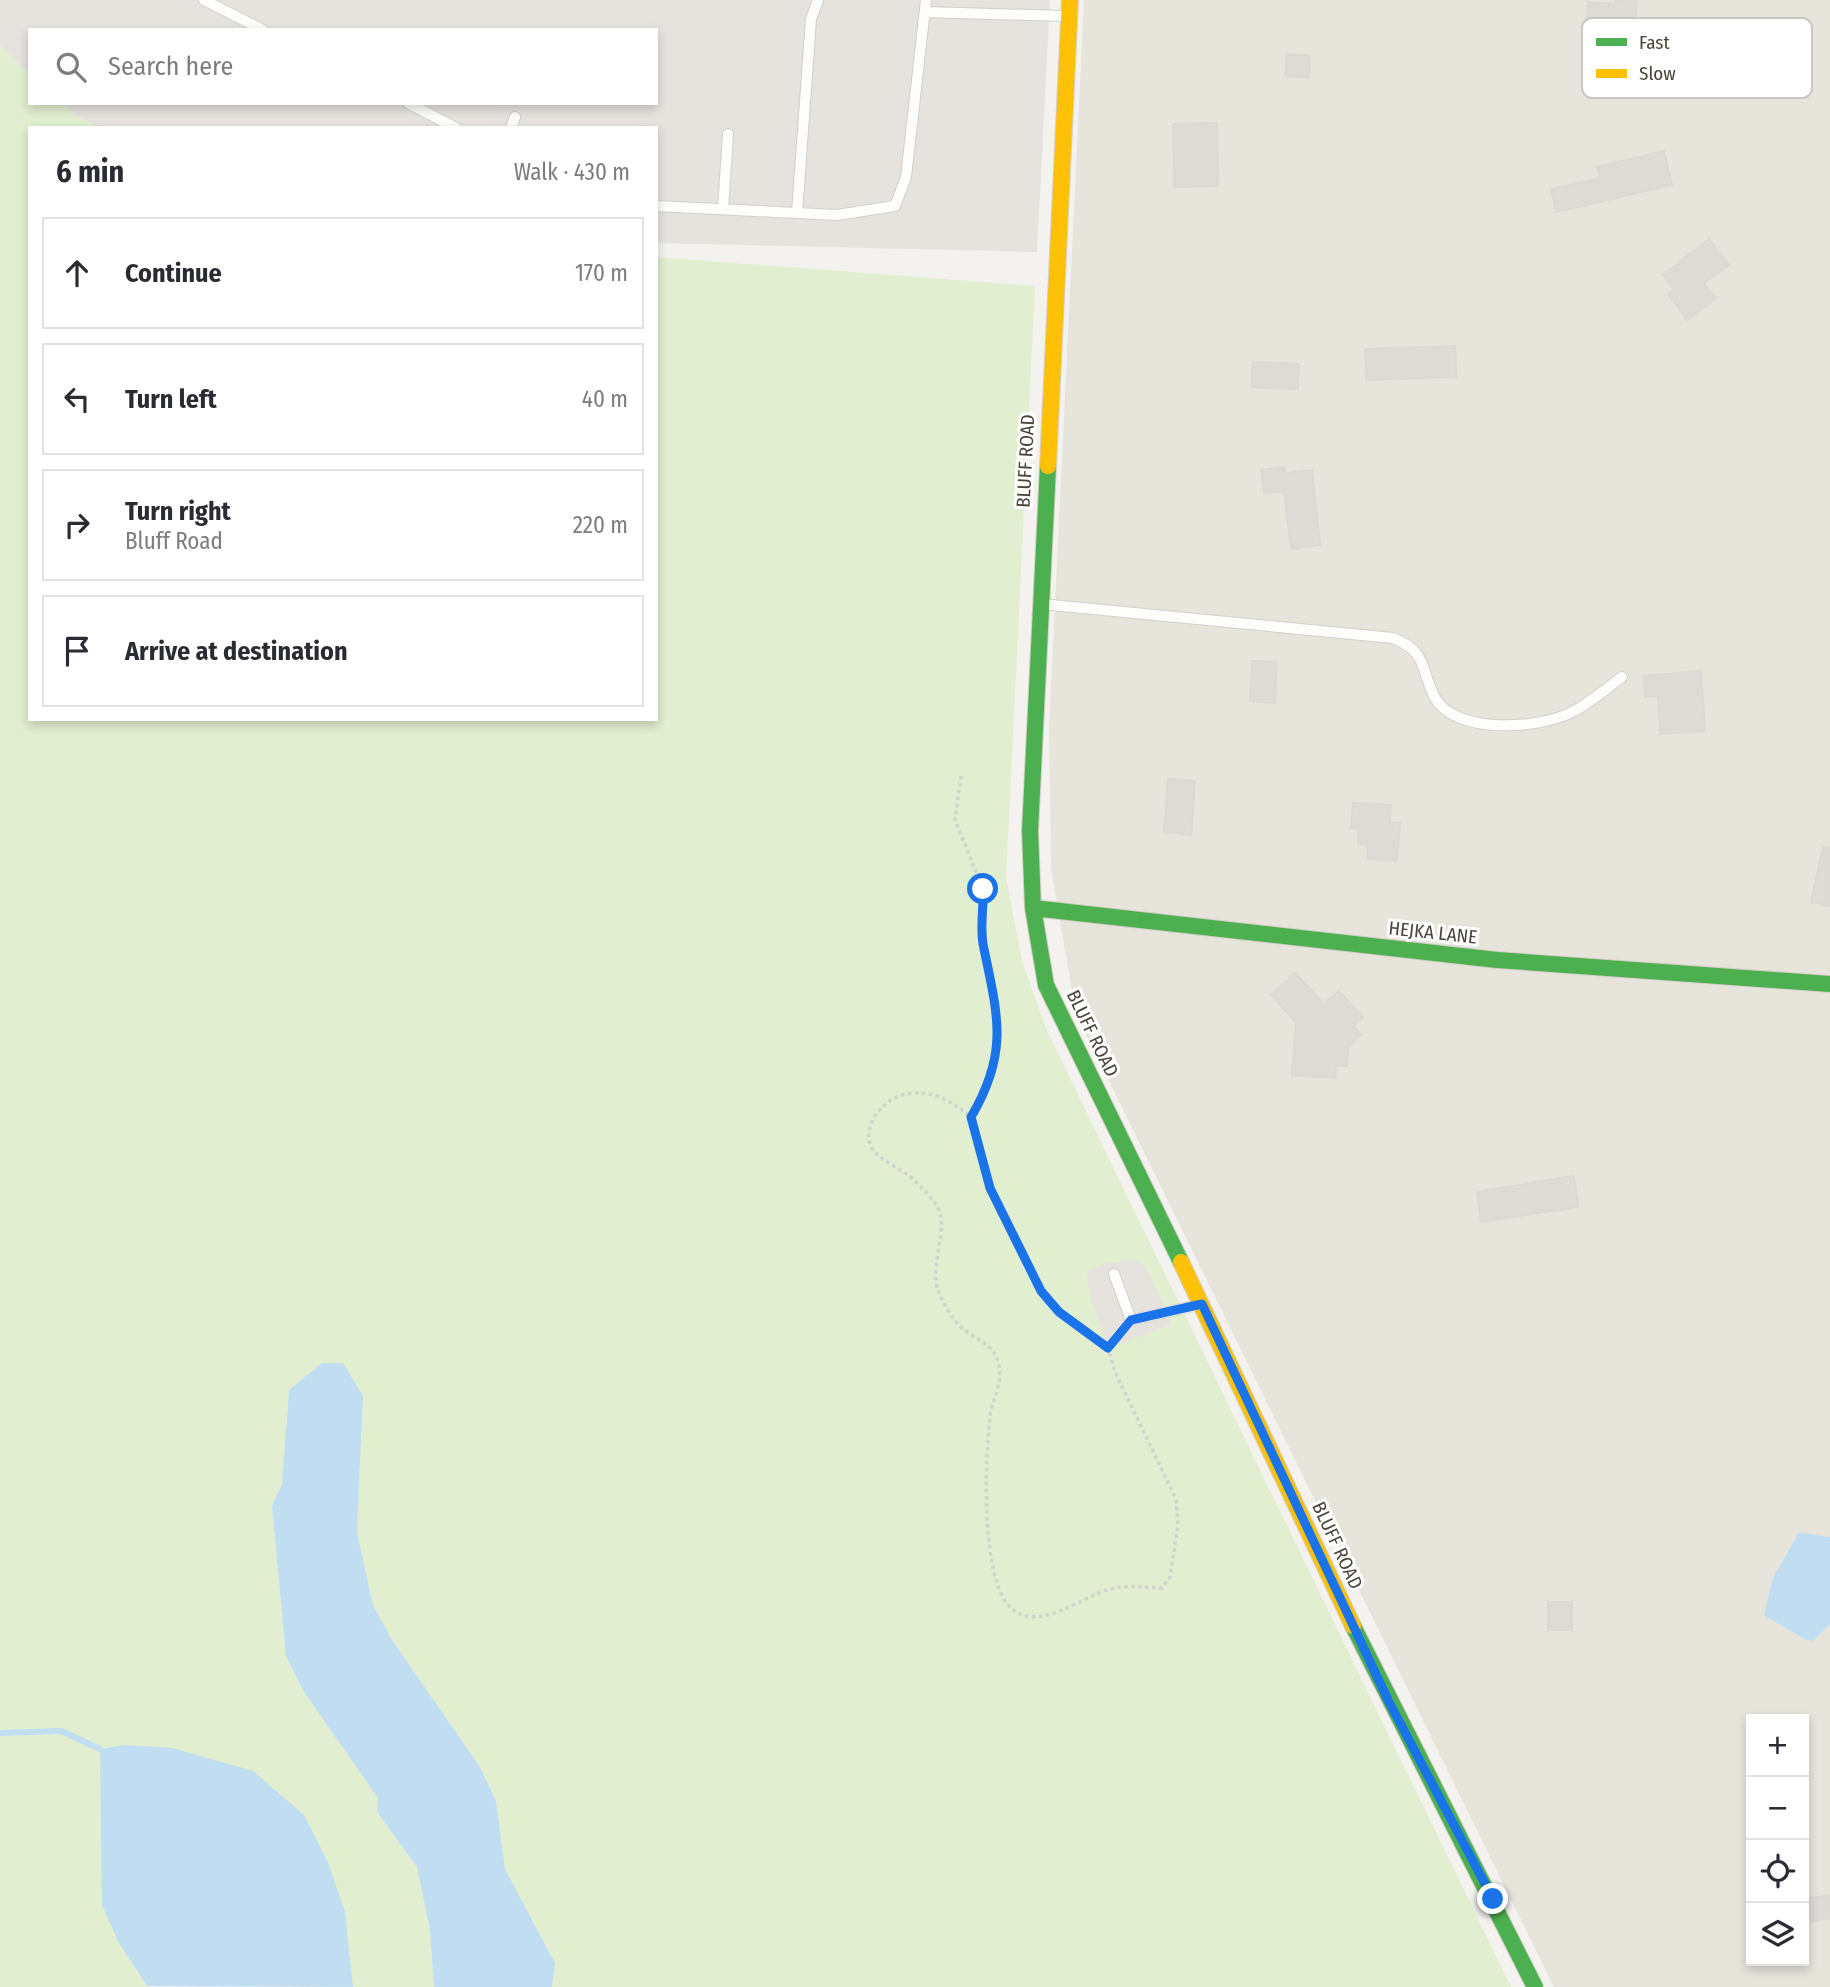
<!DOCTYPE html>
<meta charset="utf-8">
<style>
:root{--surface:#fff;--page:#f2f2f3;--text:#2b2b33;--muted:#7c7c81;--line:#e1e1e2}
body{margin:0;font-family:"Fira Sans Condensed",sans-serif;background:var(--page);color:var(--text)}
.controls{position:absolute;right:21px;bottom:21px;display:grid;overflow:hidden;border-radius:0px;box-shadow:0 4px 10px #0003}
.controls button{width:63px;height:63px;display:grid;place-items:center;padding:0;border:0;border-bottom:2px solid var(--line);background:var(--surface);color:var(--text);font:35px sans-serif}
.stop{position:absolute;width:21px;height:21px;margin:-16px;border:5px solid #1a73e8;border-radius:50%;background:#fff}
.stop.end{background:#1a73e8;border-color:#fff;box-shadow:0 2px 7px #0008}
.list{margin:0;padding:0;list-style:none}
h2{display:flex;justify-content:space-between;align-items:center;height:91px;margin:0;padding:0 28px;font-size:30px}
h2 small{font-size:23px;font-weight:400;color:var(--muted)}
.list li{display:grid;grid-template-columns:46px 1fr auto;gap:21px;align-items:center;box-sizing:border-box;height:112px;margin:0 14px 14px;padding:0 14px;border:2px solid var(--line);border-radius:0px}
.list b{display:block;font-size:26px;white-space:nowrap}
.list p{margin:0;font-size:23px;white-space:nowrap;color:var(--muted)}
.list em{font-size:23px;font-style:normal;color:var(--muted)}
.icon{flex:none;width:38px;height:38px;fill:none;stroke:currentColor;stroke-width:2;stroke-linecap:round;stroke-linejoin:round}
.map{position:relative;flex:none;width:1830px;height:1987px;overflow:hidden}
.search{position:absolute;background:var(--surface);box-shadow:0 4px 10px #0003;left:28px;top:28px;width:630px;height:77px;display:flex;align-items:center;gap:18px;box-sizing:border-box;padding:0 24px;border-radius:0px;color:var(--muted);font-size:26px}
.panel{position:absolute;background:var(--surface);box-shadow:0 4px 10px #0003;left:28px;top:126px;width:630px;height:595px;border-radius:0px}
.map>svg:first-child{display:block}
</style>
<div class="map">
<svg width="1830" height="1987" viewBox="0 0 1830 1987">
<rect width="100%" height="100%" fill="#f4f2ee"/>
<path fill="#e7e4dc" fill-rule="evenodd" d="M1084 0H1830V1987H1554L1076 1014 1051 868 1049 728ZM1751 1719H1804V1961H1751Z"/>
<path fill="#e6e2de" d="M0 0H1050L1037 252 656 243V128H102L76 116 61 103H656V30H30V74L0 46Z"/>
<path fill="#e1eecf" d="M0 46 30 74V103H61L76 116 102 128H30V719H656V257L1035 286 1006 877 1022 961 1047 1031 1511 1987H552L555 1963 505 1869 496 1801 480 1767 392 1640 373 1605 357 1532 363 1396 343 1364 323 1363 289 1390 282 1484 272 1506 286 1656 304 1692 378 1798 377 1812 417 1867 430 1930 434 1987H353L345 1912 148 1987H0Z"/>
<path fill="#e6e3df" d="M282 0H716V8L766 12 755 170 714 167V160L656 156V128H522L498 118 499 103H656V30H345V22L282 18Z
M1135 1260 1143 1264 1149 1273 1172 1324 1108 1348 1091 1299 1086 1271 1107 1263Z"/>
<path fill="#c0ddf1" d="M322 1363H343L363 1396 357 1532 373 1605 392 1640 480 1767 496 1801 505 1869 555 1963 552 1987H434L430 1930 417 1867 377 1812 378 1798 304 1692 286 1656 272 1506 282 1484 289 1390Z
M1799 1532 1830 1537V1624L1813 1641 1806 1640 1764 1615 1773 1578Z
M124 1745 172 1748 253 1771 304 1815 327 1860 345 1912 353 1987 147 1986 119 1943 102 1905 100 1749Z"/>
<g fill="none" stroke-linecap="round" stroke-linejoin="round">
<path stroke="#c0ddf1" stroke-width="6" d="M0 1733 61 1731 100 1749"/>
</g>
<path fill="#dedbd6" stroke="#dcd9d4" stroke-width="2" d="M1616 0H1637L1635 35 1586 31 1588 2 1616 4Z
M1287 54 1310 56 1309 78 1285 76Z
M1217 123 1218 186 1174 187 1173 124Z
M1664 151 1672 185 1556 212 1551 189 1600 178 1597 167Z
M1709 239 1729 265 1704 283 1716 298 1687 320 1668 294 1674 290 1663 275Z
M1455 346 1456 377 1366 380 1365 349Z
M1253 362 1299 364 1298 389 1251 387Z
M1285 467V473L1312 470 1320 545 1291 549 1284 491 1264 493 1261 470Z
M1252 661 1277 662 1275 703 1250 701Z
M1701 671 1705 731 1660 734 1658 696 1645 697 1644 676Z
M1168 779 1195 781 1191 835 1164 832Z
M1353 803 1391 805 1390 822 1400 823 1397 861 1367 859 1368 845 1358 844 1359 828H1351Z
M1823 847 1830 848V906L1811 902Z
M1295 973 1324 1004 1339 991 1363 1017 1353 1027 1361 1035 1348 1048 1347 1066H1336L1335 1078 1292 1075 1296 1022 1271 995Z
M1574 1176 1578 1207 1481 1222 1477 1192Z
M1548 1602H1572V1630H1548Z
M1830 1895V1918L1804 1923V1899Z"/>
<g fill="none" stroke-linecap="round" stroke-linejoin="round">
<g stroke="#d2d0cb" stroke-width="12">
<path id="lane" d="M204 0 263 30
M925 12 1066 16
M408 103 456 128
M511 128 515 117
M656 206 837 215 895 206 906 177 926 0
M723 209 728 134
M797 213 811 19 818 0
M1041 604 1393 638C1428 652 1420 668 1434 696 1454 736 1542 729 1574 711 1591 702 1607 688 1622 677
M1114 1274 1131 1320 1199 1305"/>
</g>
<g stroke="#d3cfc5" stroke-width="18">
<path id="fast" d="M1048 466 1030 831 1033 908 1046 985 1181 1262
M1033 908 1497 960 1830 984
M1353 1626 1535 1987"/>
</g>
<g stroke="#d3cfc5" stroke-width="18">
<path id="slow" d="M1048 466 1070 0
M1181 1262 1353 1626"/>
</g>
<path stroke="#d3d2cc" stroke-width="3.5" stroke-dasharray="3.5 3.5" stroke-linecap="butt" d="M961 776 955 820 983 889V947L999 1023 991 1076 971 1117
M1108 1348 1059 1312 1041 1291 990 1188 971 1117C956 1104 935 1091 914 1093 898 1094 884 1102 875 1116 855 1152 886 1159 908 1175 917 1182 931 1197 937 1206 950 1227 929 1266 938 1290 942 1301 951 1318 960 1326 975 1341 995 1342 999 1366 1003 1384 992 1399 990 1417 985 1458 981 1573 1008 1605 1035 1636 1080 1597 1110 1589 1128 1584 1144 1588 1162 1588L1170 1577 1178 1525 1176 1499 1115 1372 1108 1348 1123 1330"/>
<use href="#lane" stroke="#fdfdfc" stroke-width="10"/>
<use href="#fast" stroke="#4caf50" stroke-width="16"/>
<use href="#slow" stroke="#ffc107" stroke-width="16"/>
</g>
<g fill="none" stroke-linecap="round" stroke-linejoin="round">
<path stroke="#1a73e8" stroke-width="9" d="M983 889C984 909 979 929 984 949 998 1016 1009 1053 971 1117L990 1188 1041 1291 1059 1312 1108 1348 1131 1320 1202 1304 1389 1702 1493 1899"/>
</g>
<g text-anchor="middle" stroke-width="6" stroke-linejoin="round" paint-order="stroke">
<g font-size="19" fill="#4b4439" stroke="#fff">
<text transform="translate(1025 461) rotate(-87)" y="7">BLUFF ROAD</text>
<text transform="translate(1433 932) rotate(6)" y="7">HEJKA LANE</text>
<text transform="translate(1093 1033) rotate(64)" y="7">BLUFF ROAD</text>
<text transform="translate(1338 1545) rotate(65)" y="7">BLUFF ROAD</text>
</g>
</g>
<rect x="1582" y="18" width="230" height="80" rx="10" fill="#fff" stroke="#c9c7c4" stroke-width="2"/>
<rect x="1596" y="38" width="31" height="8" fill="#4caf50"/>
<rect x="1596" y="69" width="31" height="9" fill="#ffc107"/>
<g font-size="19" fill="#4b4439">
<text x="1639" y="49">Fast</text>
<text x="1639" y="80">Slow</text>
</g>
</svg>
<div class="controls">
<button>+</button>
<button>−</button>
<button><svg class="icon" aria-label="locate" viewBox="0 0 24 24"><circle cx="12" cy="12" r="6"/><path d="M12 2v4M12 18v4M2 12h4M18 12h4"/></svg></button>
<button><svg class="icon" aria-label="layers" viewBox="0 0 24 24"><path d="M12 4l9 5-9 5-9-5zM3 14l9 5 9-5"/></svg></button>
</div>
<div class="stop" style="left:983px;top:889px"></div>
<div class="stop end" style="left:1493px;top:1899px"></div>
<div class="search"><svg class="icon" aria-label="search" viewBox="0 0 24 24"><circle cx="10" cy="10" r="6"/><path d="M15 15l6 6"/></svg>Search here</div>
<section class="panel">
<h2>6 min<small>Walk · 430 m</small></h2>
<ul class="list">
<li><svg class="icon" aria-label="ahead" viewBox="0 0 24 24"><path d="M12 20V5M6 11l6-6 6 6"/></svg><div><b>Continue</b></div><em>170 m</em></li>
<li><svg class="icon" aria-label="left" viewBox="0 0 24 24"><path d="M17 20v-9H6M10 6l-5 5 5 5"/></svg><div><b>Turn left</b></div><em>40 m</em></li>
<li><svg class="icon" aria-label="right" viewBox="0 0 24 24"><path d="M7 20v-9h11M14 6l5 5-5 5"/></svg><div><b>Turn right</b><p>Bluff Road</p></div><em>220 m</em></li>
<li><svg class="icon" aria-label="arrive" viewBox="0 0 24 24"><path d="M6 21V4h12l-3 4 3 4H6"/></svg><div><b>Arrive at destination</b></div></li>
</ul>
</section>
</div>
